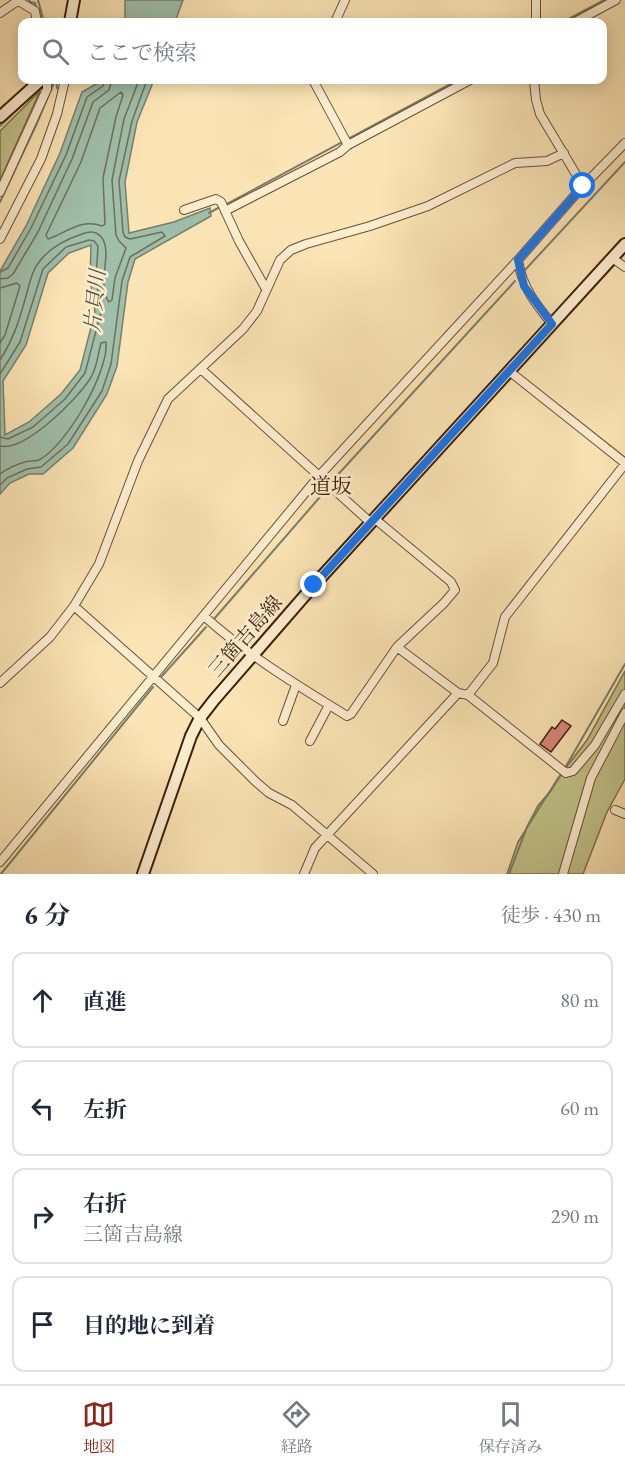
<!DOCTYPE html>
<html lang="ja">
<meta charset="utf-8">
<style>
:root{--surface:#fff;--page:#f6f6f7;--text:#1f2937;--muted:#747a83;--line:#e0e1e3;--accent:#8f2418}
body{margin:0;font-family:"EB Garamond","Noto Serif JP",serif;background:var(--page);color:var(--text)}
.stop{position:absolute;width:18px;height:18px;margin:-14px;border:4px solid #1a73e8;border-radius:50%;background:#fff}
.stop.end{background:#1a73e8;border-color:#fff;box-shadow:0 2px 6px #0008}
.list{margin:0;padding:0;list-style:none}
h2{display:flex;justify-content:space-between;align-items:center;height:78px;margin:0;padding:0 24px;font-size:26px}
h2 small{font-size:20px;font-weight:400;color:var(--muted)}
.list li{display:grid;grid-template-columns:39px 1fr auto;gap:18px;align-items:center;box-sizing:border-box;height:96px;margin:0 12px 12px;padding:0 12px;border:2px solid var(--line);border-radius:12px}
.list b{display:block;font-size:22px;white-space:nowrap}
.list p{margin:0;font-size:20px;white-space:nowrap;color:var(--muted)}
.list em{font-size:20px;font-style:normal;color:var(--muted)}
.icon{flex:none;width:33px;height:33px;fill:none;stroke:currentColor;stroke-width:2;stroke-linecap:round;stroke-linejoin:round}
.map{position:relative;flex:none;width:625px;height:874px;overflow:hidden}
.search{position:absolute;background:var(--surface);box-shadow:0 3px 15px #0003;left:18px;right:18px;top:18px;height:66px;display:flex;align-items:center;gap:15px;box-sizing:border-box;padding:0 21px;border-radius:12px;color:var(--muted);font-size:22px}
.sheet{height:510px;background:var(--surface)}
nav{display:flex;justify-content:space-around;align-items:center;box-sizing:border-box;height:84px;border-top:2px solid var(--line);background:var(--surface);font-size:16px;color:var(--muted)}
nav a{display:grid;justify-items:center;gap:3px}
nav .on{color:var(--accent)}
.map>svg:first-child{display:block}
</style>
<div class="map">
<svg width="625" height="874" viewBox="0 0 625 874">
<rect width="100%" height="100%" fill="#fbe4b5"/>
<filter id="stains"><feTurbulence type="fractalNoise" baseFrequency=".00333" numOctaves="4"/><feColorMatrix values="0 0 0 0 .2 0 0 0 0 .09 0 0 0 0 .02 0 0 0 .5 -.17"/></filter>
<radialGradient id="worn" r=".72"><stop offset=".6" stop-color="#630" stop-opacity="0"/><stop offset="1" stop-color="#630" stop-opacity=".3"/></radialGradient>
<path fill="#c2c38b" stroke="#80714a" stroke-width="1.5" d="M40 91 0 180V131Z
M625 671V779L607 812 583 874H507L518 842 558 778 587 740Z"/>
<path fill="#9fbfab" stroke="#787f6a" stroke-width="1.5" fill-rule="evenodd" d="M125 0H183L175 22H125Z
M103 80H154L137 122 125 182 129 233 174 222 210 208 211 216 135 259 128 282 117 366 107 394 73 448 43 474H29L10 483 0 494V271L26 226 60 153 82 92ZM91 245 90 279 95 312 80 370 61 394 29 422 5 435 3 381 26 345 48 273 69 253Z"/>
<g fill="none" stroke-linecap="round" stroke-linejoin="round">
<path stroke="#6e6f5a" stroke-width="1.5" d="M121 92 123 95 116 117 103 178 105 224 102 226C81 218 66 233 48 239L46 235 81 162 100 108Z
M0 272 8 268 31 228 66 155 87 97 103 86 105 80
M0 279 8 278 13 274 38 232 72 159 93 102 109 90 112 80
M0 288 17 283 20 286 5 335 0 343
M0 360C14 338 19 321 26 296 29 286 31 273 37 265 47 249 64 240 82 234 89 231 97 231 102 238 113 253 96 285 109 302L112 300 115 278 126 248 119 241 116 235 112 180 124 119 139 80
M0 374 20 342 43 269 66 247 89 240 94 241 98 246 96 279 101 312 85 373 65 399 33 427 8 439 0 437
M0 446C25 452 77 399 90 379 97 369 98 354 101 343L106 342C109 372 66 446 39 460 35 462 29 460 25 462 17 464 7 469 0 474
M0 485 7 478 27 469 41 467 68 444 102 391 111 364 122 281 130 257 165 236 162 232 130 239 125 237 123 232 119 181 132 121 147 80"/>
<path stroke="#787f6a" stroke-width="2" d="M29 0 30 2 35 3 37 10
M38 0 44 22
M563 22 604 0
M56 80 57 88
M0 126 36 91
M0 202 37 123 55 80
M225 205 458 80
M209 213 220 207
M525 270 625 162
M333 480 515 281
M214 619 326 490
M162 676 206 627
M565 768 625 664
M1 874 153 687
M509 874 527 827 538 806 550 792 562 773"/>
</g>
<path fill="#d6877a" stroke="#3d1f09" stroke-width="1.5" d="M562 720 571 726 551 752 540 744 552 727 555 729Z"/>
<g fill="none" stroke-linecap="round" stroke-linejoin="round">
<g stroke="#6c5034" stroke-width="10">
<path id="street" d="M0 13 16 2H20L35 11 37 22
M335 22 345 0
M536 22V0
M575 22 616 0
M534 80 536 100 540 114 583 186 518 260C522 287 535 303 552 324
M348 145 470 80
M583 186 625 143
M0 192 47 89V80
M184 210 216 199 221 202 239 241 266 289
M225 211 340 152 348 145 313 80
M0 239 41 159 57 114 65 80
M612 258 625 267
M201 369 371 523
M509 371 625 463
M74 606 200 718 219 745 256 782 269 793 292 805 373 874
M204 616C247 655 297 685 347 716L351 714 397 647 444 603 455 590 451 582 375 519
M397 647 458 693 468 695 566 773 573 771 595 745 625 694
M0 683 50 637 74 606 99 564 138 461 168 399 243 329 257 311 280 260 291 250 306 244 370 226 428 206 515 163 547 161 564 153
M468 695 493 663 505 617 625 464
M283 721 296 685
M310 741 329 705
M615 810 625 814
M0 862 319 476 518 260
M304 874 315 848 458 693
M563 874 591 778 625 713"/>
</g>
<g stroke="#3d1f09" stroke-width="14">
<path id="secondary" d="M70 22 74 0
M0 117 41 80
M143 874 191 736 200 718 214 700 314 585 625 244"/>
</g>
<use href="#street" stroke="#fcedcf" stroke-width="8"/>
<use href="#secondary" stroke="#fcedcf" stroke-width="10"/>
</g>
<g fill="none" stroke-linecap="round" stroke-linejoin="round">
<path stroke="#1a73e8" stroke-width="8" d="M314 585 552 324 524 286 518 260 583 186"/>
</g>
<g text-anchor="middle" stroke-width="5" stroke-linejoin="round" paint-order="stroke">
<g font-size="20" fill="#3d1f09" stroke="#fcedcf">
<text transform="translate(245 636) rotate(-49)" y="7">三箇吉島線</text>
</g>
<g font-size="21" font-style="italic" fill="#5a4f3a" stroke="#fcedcf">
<text transform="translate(95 301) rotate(-85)" y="7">片貝川</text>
</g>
<g font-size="21" fill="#3d1f09" stroke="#fcedcf">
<text x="331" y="493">道坂</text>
</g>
</g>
<rect width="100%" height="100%" filter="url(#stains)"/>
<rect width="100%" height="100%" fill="url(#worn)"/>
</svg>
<div class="stop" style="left:583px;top:186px"></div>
<div class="stop end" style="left:314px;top:585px"></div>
<div class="search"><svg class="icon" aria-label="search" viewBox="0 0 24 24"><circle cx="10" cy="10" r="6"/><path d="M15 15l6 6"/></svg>ここで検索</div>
</div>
<section class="sheet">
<h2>6 分<small>徒歩 · 430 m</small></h2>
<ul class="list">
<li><svg class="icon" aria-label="ahead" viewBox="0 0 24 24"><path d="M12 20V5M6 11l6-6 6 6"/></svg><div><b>直進</b></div><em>80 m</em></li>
<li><svg class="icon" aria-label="left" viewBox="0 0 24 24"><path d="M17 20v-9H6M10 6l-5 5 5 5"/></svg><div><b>左折</b></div><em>60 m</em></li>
<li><svg class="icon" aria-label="right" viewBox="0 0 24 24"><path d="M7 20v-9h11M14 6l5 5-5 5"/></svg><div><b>右折</b><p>三箇吉島線</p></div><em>290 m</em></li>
<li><svg class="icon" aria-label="arrive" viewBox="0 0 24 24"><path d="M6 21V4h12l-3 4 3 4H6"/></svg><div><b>目的地に到着</b></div></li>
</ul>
</section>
<nav>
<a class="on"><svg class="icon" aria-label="map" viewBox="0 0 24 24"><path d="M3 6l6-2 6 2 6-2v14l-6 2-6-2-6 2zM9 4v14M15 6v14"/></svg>地図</a>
<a><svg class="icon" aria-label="directions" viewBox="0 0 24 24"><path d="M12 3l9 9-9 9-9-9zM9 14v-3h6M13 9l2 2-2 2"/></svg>経路</a>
<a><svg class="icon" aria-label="saved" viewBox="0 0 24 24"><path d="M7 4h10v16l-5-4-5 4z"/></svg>保存済み</a>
</nav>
